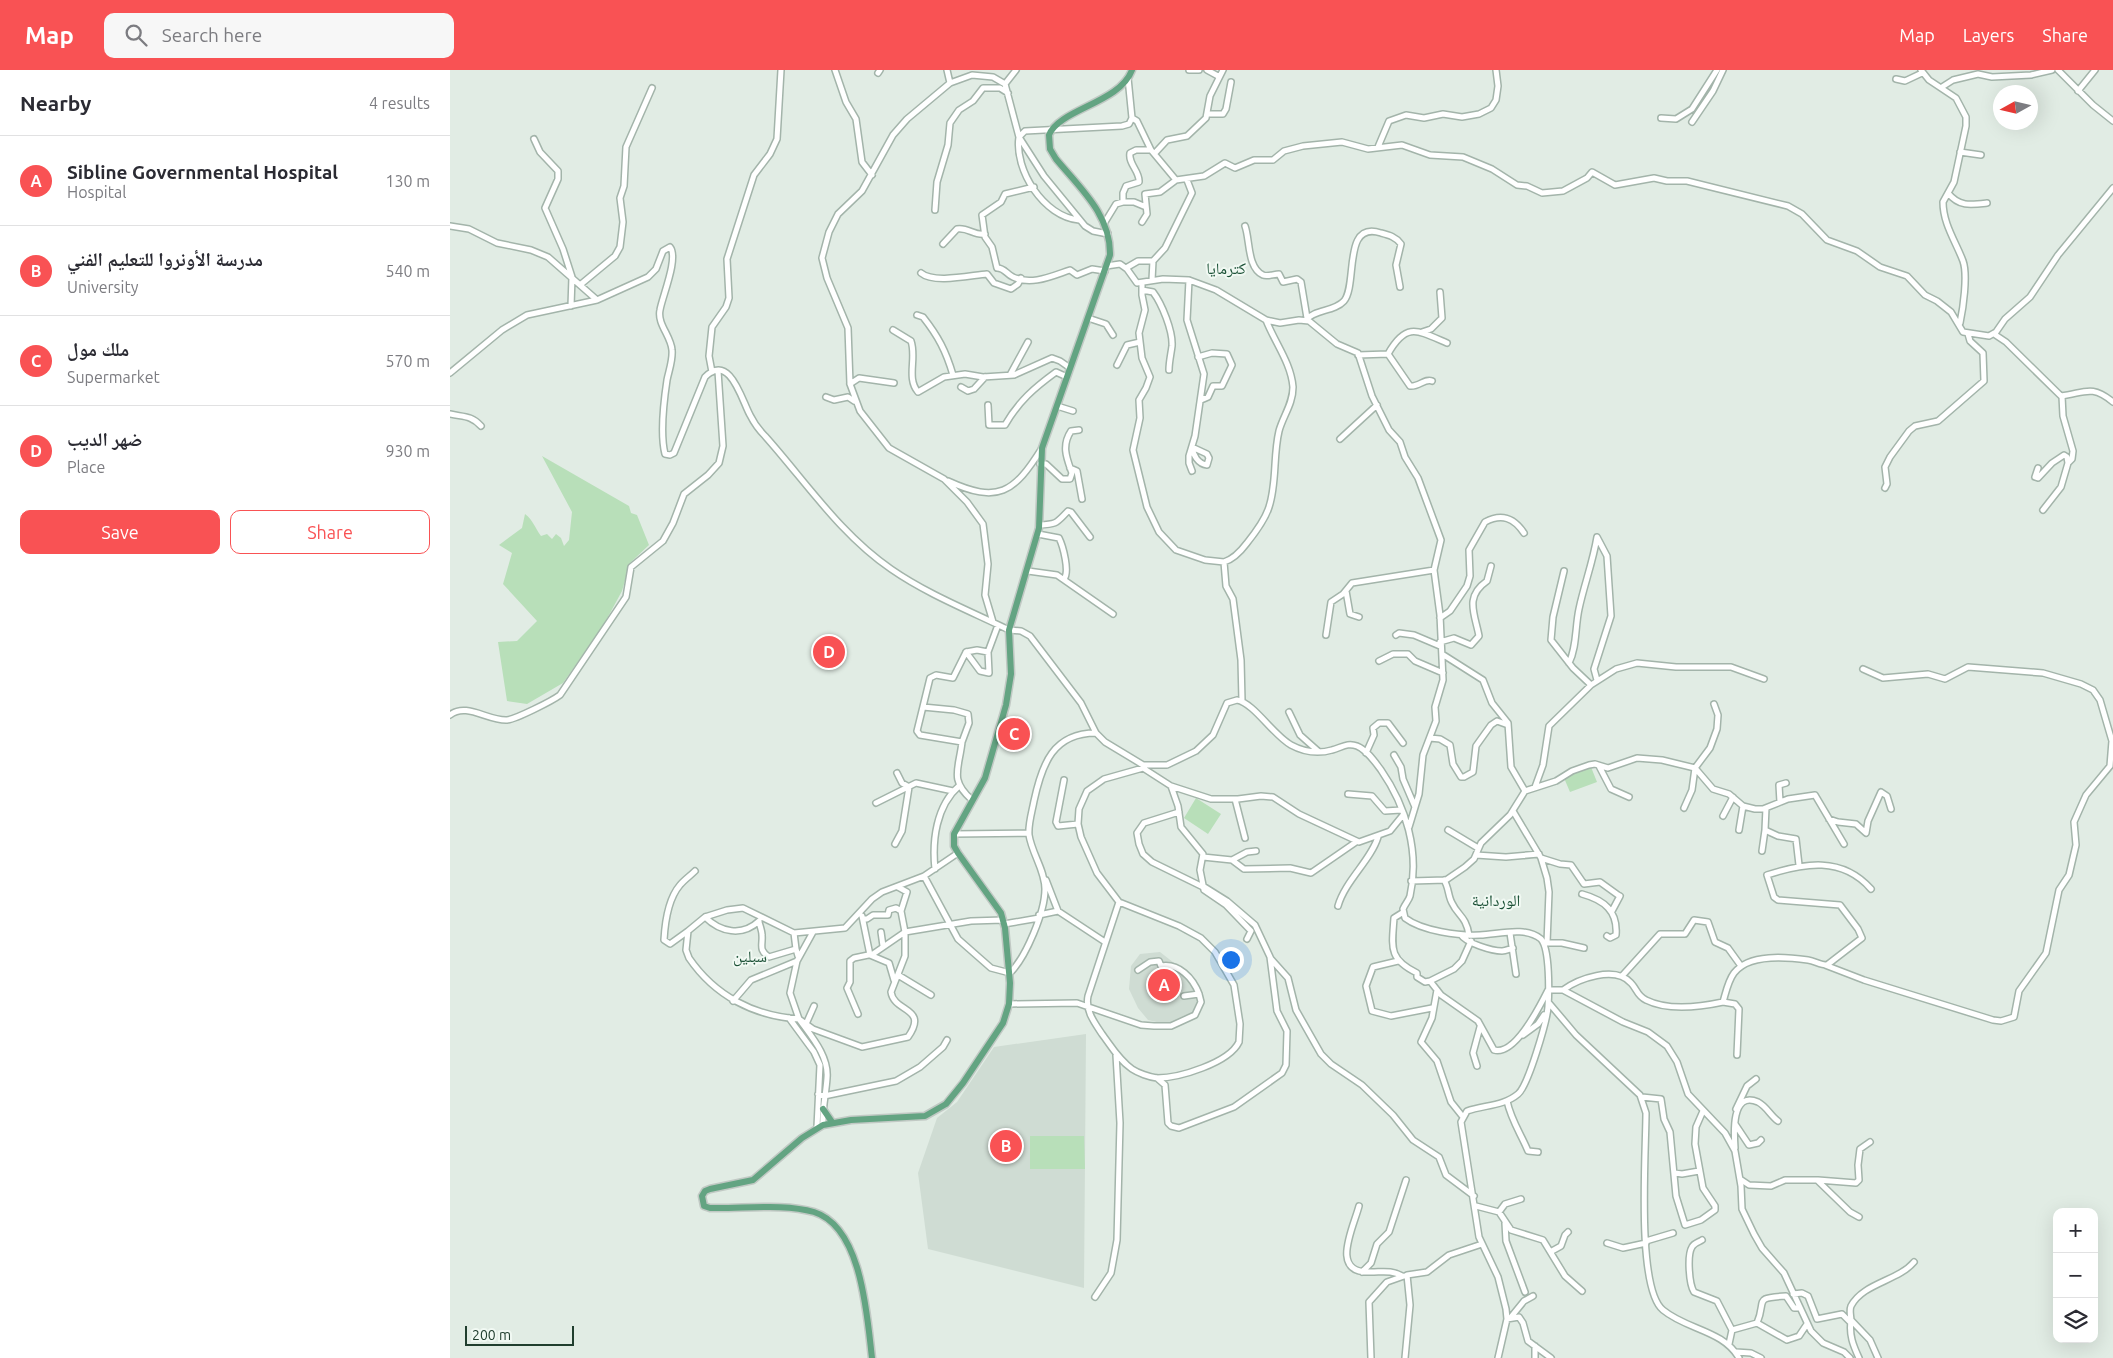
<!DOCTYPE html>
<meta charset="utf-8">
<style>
:root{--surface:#fff;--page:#f7f7f7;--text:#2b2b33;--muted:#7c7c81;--line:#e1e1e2;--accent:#f95254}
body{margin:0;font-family:Ubuntu,"Noto Naskh Arabic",sans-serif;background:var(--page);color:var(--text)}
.controls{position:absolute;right:15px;bottom:15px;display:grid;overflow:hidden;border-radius:10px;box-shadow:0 5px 20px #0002}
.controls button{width:45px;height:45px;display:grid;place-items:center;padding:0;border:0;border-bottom:1px solid var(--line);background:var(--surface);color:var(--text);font:25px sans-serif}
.compass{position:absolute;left:1543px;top:15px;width:45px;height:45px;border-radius:50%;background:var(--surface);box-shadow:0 5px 20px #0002;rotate:262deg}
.scale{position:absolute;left:15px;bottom:12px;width:109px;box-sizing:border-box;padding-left:5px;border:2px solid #203e2e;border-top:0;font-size:14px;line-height:18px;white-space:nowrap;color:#203e2e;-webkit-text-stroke:4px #f1f9f3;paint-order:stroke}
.you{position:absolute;left:780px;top:889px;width:18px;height:18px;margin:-12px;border:4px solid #fff;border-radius:50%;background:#1a73e8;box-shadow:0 0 0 8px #1a73e833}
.badge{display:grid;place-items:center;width:32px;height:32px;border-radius:50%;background:var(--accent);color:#fff;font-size:16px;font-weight:700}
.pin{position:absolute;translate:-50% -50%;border:2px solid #fff;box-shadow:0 1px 5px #0006}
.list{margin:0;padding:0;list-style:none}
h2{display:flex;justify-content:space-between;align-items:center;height:65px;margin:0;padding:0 20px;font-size:21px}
h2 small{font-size:16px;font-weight:400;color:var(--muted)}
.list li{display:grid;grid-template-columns:32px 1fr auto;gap:15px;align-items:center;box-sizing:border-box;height:90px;padding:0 20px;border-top:1px solid var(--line)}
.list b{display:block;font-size:19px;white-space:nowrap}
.list p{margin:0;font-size:16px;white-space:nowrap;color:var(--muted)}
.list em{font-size:16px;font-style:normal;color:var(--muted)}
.actions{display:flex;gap:10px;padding:15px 20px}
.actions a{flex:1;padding:11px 0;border:1px solid var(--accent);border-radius:10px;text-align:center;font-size:18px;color:var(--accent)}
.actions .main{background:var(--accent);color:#fff}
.icon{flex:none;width:28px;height:28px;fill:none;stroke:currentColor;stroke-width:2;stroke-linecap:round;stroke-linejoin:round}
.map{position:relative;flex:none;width:1663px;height:1288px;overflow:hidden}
header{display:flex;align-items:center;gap:30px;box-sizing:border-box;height:70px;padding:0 25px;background:var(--accent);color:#fff}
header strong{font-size:24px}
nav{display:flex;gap:28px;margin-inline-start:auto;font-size:18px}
.search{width:350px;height:45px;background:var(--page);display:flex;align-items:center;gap:12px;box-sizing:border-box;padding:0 18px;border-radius:10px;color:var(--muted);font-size:19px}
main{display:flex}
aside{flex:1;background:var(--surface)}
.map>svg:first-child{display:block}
</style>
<header>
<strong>Map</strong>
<div class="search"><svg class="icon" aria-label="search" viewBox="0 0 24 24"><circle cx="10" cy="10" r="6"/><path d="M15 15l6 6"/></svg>Search here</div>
<nav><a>Map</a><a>Layers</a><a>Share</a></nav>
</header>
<main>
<aside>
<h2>Nearby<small>4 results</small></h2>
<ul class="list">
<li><span class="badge">A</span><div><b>Sibline Governmental Hospital</b><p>Hospital</p></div><em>130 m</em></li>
<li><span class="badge">B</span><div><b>مدرسة الأونروا للتعليم الفني</b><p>University</p></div><em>540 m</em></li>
<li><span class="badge">C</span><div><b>ملك مول</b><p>Supermarket</p></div><em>570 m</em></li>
<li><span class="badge">D</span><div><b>ضهر الديب</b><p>Place</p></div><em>930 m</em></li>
</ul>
<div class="actions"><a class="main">Save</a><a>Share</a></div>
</aside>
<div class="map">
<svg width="1663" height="1288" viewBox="0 0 1663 1288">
<rect width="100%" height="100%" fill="#e1ece4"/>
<path fill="#cfdcd3" d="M710 882 742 907 751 918 755 932 742 945 715 954 698 950 688 938 679 919 681 896 690 884Z
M636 964 634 1218 478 1179 468 1103 487 1048 507 1032 544 977Z"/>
<path fill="#b8dfb9" d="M92 386 179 436 181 443 187 445 199 475 180 493 172 521 153 556 113 613 77 634 57 631 48 572 67 571 87 551 53 514 62 483 49 475 72 458 75 444C83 450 85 458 91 466L97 464 102 469 106 464 111 468 114 476 119 470 122 442Z
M1141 697 1147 712 1120 722 1114 708Z
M746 728 771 744 758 764 734 748Z
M580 1066H634L635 1099H580Z"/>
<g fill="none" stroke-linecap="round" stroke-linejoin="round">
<g stroke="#a3b4aa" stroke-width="8">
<path id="minor" d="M385 0 396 32 406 49 412 92 422 105
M497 0 500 13
M739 0H749
M757 0 768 6
M1471 0 1479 10 1506 28 1516 47V56L1504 112 1493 132C1493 154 1506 172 1513 191 1518 205 1513 239 1510 253
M1608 0 1643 35 1663 51
M428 3 430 0
M678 8 682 48 687 51 701 80 726 110 754 106 775 93 785 98 804 90H823L834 81 853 76 892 72 918 79 952 75 980 85 1013 87 1042 99 1067 115 1077 116 1092 123 1113 121 1137 108 1142 102 1165 115 1204 108 1217 111H1237L1338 136 1352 144 1377 170 1407 181 1430 197 1457 206 1475 225 1487 231 1501 242 1513 262 1539 266 1546 262 1555 249 1580 227 1608 185 1663 118
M1446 9 1455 11 1472 3
M555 14 566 0
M1492 17 1503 10 1528 4 1542 7 1581 5 1602 0
M1628 21 1645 0
M757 44H773L776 39 781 12
M1211 48 1226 49 1242 39 1267 0
M1242 52 1263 21 1273 0
M84 69 90 82 108 101V109L95 138 113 179 122 207 121 236
M928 77 939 51 956 45 974 48 993 44 1012 47 1029 44 1041 38 1046 30 1048 16 1046 0
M1510 82 1531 85
M705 83 717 70 737 66 756 48 760 26 773 0
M584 117 555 124 551 132 532 145 535 167 542 177 547 198C555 198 556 204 563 207 581 216 602 206 620 200L627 205 642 199 655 201
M1498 123C1509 137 1521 135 1537 133
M673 132H684L696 137
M485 140 487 112 498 75 500 53 509 40 523 31 533 18H550L558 23
M629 150C594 147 564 100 569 67L575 61 672 56 679 54 682 48
M655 152 666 134 673 132V123L676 116 689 112C690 101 678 94 680 83L686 80H701
M692 152 697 144 695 124 710 122 726 110
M0 156 19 159 47 173 81 180 98 187 147 230 198 207 206 199 213 181 220 177C229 188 212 227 210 240 207 254 221 266 222 280 223 290 219 300 217 310 214 330 210 364 215 384L220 385 224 383 255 307C280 282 292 331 300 345 304 353 309 360 315 366 356 412 390 464 441 499 477 524 520 541 559 560L571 561 580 566 631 633 646 663 655 672 693 695H717L746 681 763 665 777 633 787 630C804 633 823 665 841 675 854 682 868 684 882 680 891 678 897 672 907 676 917 680 925 692 931 700 956 736 970 782 960 826 959 830 955 834 953 839L955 848C972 861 1009 866 1030 865 1050 864 1075 856 1091 869 1100 879 1099 923 1098 937 1097 951 1078 1016 1068 1024 1054 1036 1034 1035 1017 1041L1011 1052 1029 1167 1048 1207 1056 1239 1057 1249 1048 1288
M795 156C800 169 797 198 813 205 817 207 824 204 829 204L833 212 847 209 851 212 857 248
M493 174 507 159C518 157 524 166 535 164
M656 196 670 194 677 199 687 213 713 209 739 210 766 220 816 250 830 253 849 250 859 251 887 274 908 283 922 326 939 360 950 372 955 387 968 408 991 470 984 500 990 545 993 610 985 637 986 651 973 685 969 724 959 757
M676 198 688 191H703
M471 203C484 214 522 205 537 204L544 213 561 219 568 214 571 208
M702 210 703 191 715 178 742 123 737 110
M739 210 737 250 754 304 745 366 739 386V393L742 401
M692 213V225L695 240 689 263 692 288 700 307 696 318 689 330 690 348 683 380 697 437 709 462 726 480 755 490 774 492 776 516 783 529 791 590 792 631
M130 215 165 186 170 177 173 152 170 128 174 116 176 77 202 18
M692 220 703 222C712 234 723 261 722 276 721 284 719 292 719 300
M467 245 473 247C488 266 496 281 503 305
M638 248 656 254 663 265
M856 250C865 239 884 242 894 231 908 214 892 150 931 163 939 165 946 167 951 174L946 195 950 217
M443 260 461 271C467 288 456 308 468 322L494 307 515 304 533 307 564 305 602 288 610 291 620 298
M972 262 981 259 992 248 990 222
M1544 264 1556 272 1611 326C1635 323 1641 314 1663 332
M938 284 960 316C969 317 975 308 982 311
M908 285 938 284C956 252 967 260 997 273
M748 287 762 283 777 284 782 295 772 316H763L758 327 751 330
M667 295 677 275 690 272
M262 302 259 286 262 257 276 237 279 228 277 189 304 105 320 84 327 69 331 0
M0 303 52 260 77 245 147 230
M560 305 578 272
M400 314 409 308 444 313
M511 317 518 321 524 319 535 307
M376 327 384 330 398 327 404 331
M538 335 539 355H555C569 331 584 318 606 302L617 307
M607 336 623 341
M0 344C13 347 21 345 31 356
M890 369 927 335
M742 377 757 384 759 388 757 395C748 394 743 385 742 377Z
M590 394H596L612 409H620L622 403C617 389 611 376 621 361L629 360
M620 398 627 401 632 429
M1588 398 1585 407 1588 408 1602 393 1614 385 1617 387 1618 393
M498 411C548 434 564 423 592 378
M1435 418 1437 414 1435 397 1440 387 1459 361 1465 356 1488 351 1534 311 1533 283 1520 271 1518 264
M1593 440 1611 417 1618 393 1622 389 1623 381 1613 346 1612 326
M589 455C608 454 606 453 618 441L621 442 640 467
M588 464 609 468C613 476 620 502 614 509
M774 492C784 489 791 481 797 473 805 463 815 450 819 437 827 413 823 386 829 361 833 346 843 334 843 317 841 293 825 273 816 250
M578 501 607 505 663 544
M1114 501 1103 547 1101 570 1123 598 1141 615
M896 521 900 544 909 547
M990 548 1000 541 1017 516 1020 506 1019 480 1035 452C1052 443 1064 448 1074 463
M543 552 535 525 538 494 533 454 517 432 494 409 439 378 410 341 400 314 398 258 377 208 372 188 379 162 388 144 412 121 443 65 457 49 500 13 522 5 543 7 555 14 569 67 594 106 635 156 643 161 658 164
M876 565 881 532 893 524 902 513 984 500
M946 565 949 563 964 565 990 576
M990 572 1004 568 1021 575 1029 566C1025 544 1014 527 1037 511L1041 496
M516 582 530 601 539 603 538 582 548 555
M929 591 943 584H958L965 591 993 603
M1119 593C1127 577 1125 557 1129 539 1134 515 1143 492 1147 467L1157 486 1161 546 1144 599 1147 610
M473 637 504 640 518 644 519 653 512 672
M839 642 850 665 868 681
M0 645C16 632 38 651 57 650 66 649 102 631 110 625L176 527 181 497 213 471 223 453 234 424 258 405 269 393 273 376 268 301
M980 668 990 669 1000 675 1003 694 1011 707H1014L1023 702 1026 676 1041 655 1047 651 1058 655
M916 683 924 665 923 658 929 653H938L953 673
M944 685 951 697 953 709 965 737
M1149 696 1161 719 1179 727
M614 710 606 752 608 756 628 754
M721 716 728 736 731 757 753 784 750 800 754 820 776 835 801 861 797 869
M1085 717 1093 695 1099 656 1141 615 1166 599 1187 593 1226 597H1281L1314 609
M1075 721 1106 711 1122 701 1139 695 1145 694 1158 698 1187 688 1212 690 1245 698 1263 719 1279 724 1293 736 1305 739H1313L1338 729 1365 725 1394 774
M898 724 922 726 935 741 951 740
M785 729 795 768
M522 730C499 710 509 699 512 672L470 665 467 661 480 608 486 605 503 608 516 582 527 580 538 582
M1330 732 1329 715 1336 713
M426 733 466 713 503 721
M1234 738 1242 720 1245 698 1260 678 1267 659 1268 645 1264 634
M1316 738 1315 760 1328 766 1346 769 1349 795
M1063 741 1091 788 1097 808 1099 822 1097 873
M729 742 694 753 687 763 689 774 693 784 702 792 753 817
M1273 746 1283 727
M1379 749 1388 752 1406 754 1416 763 1418 751 1431 722 1437 726 1441 739
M998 760 1028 778
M1289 760 1293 736
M504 764 579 763
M445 774 452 761 459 717 452 713 447 703
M1312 781 1315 760
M1026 785 1056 787 1089 784
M753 787 782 790 794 799 840 798 861 803 906 772
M1091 788 1110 794 1121 795 1134 814 1150 812 1168 825 1170 826 1162 841
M782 790 797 782 806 781
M485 799C482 771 486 736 509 716
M474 806 508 869 541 898 560 903C576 887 595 842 595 819 595 800 582 784 579 765 578 754 582 742 584 731 592 694 603 663 646 663
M596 810 608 841
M994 810C999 818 998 826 1002 833 1008 846 1016 846 1019 865
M961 811 996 810 1015 797 1024 789 1031 773 1060 745 1075 721 1061 697 1058 653 1042 633 1033 610 992 584
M753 816 777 831 805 855 821 889 838 908 846 940 871 984 881 994 912 1015 943 1045 963 1070 989 1087 996 1105 1024 1126
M1132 824C1154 830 1168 841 1166 865L1160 868 1157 866
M669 832 638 926C635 940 644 952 652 964 661 976 669 990 682 999 688 1003 699 1007 707 1008 729 1008 779 993 789 972L790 954 784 915 765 882 751 868 729 856 669 832 647 803 631 767 628 754 629 739 637 721 654 709 693 698 721 716 761 729H788L811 726 823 727 849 744 909 772 940 761 953 745
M888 836C895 811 921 790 928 767
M952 843 944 848C942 877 938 889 967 903V907L975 912 980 911 991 925 1028 951 1044 980C1065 986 1090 936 1098 920H1113L1173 952 1198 962 1217 976 1227 992 1238 1024 1275 1063 1285 1081 1291 1116 1292 1139 1304 1164 1312 1178 1334 1203 1361 1261 1373 1273 1394 1282 1400 1288
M589 845 608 841 655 872
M412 846 420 885
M255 847C270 862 292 867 309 851
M413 849H417L423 845H438L439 840 446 838 451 841
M309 852C310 856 312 861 312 865 313 875 308 880 319 887L346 879 348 886
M554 854 589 848
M238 861 220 874 214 870C215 852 218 829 230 815 234 810 240 806 245 801
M363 862 347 891 340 923 349 949 363 959 412 977 458 967C479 937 444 943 441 922L455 886V862L451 841 457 822 448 817
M431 862 433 876
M344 863 346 879
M1060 863 1066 904
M1011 865C1016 873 1042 881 1052 881 1056 881 1059 879 1063 878
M1095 873H1112L1134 878
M420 885 439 893 444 910
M948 891 923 897 916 916 922 941 941 946 982 938
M1375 895 1414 910 1543 950 1551 951 1564 947 1569 921 1596 883 1609 820 1619 805 1626 775 1624 752 1636 725 1660 696 1662 671 1650 630 1643 620 1631 614 1593 603 1518 597 1495 609 1478 604 1433 608 1413 599
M688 900 700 892 709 891 711 896C729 893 743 908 749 924
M448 905 481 925
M1172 906 1210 864H1235L1244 850 1258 852 1265 872 1278 878 1291 896
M980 911 1004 899 1012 891 1021 871
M987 920 982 948 971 972 987 991 1001 1032 1013 1047
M1113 920C1128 909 1165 895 1181 913 1187 919 1187 926 1196 930 1218 941 1250 937 1273 932 1276 922 1278 911 1284 903 1299 883 1337 887 1358 890 1365 891 1370 895 1377 895L1412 868 1408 859 1390 835 1328 830 1324 827 1317 805C1354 793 1392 786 1421 819
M283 931 301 910 347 891
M1273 932 1285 934 1289 939 1287 985
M1099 933 1126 965 1190 1025 1196 1043C1196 1081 1186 1218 1213 1240 1237 1260 1273 1260 1289 1288
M559 934 627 933 691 955 704 956H721L745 945 751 932 749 924 734 926
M408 944 397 918 400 912V891L404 888 423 884 455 862 521 851 553 850
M339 948 364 982 370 995 367 1057
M356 954 364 936
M1073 965 1088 954 1094 945
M1027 996 1023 983 1030 957
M707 1008 715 1015 718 1053 721 1056 729 1058 784 1037 832 1003 836 995 837 961 827 941 820 887
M368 1024 374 1026 446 1011 470 997 493 977 497 970
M1192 1027 1211 1029 1214 1049 1220 1062 1226 1126 1235 1155 1251 1150 1265 1140V1136L1253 1118 1245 1074 1246 1057 1253 1041
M1057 1031C1061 1050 1071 1064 1078 1081L1088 1082
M1286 1039 1297 1016 1306 1009
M1285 1054 1299 1075 1308 1073 1311 1070
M373 1055C372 1039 376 1024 377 1008 379 986 361 966 349 949 304 946 265 926 239 888L236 880 238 861 255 847 277 840 293 838 344 863 395 858 422 829 432 822 474 806 508 783
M1285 1078C1284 1064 1281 1020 1308 1032 1316 1036 1321 1046 1328 1051
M1225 1103 1232 1104 1249 1101
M1290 1109 1299 1115 1321 1116 1335 1110H1367L1400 1142 1409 1147
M1368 1110 1406 1113 1409 1110 1408 1095 1410 1079 1420 1072
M909 1136C903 1159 879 1204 921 1202 933 1202 942 1200 952 1206
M1026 1136 1049 1142 1061 1160 1093 1170 1115 1206 1132 1221
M1049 1142 1055 1134 1071 1129
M1055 1153 1056 1171 1075 1222
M1252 1170C1249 1172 1244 1173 1242 1177 1237 1185 1239 1214 1244 1222L1267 1231 1282 1260 1279 1274
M1196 1171 1223 1163
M1157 1173 1173 1178 1196 1173
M1102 1181 1111 1176 1115 1165 1118 1162
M912 1202 921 1193 927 1174 939 1162 956 1110
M1343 1224 1352 1223 1358 1226 1367 1249 1392 1244 1400 1252
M645 1227 661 1203 667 1170 670 1053 666 985
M1061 1247 1074 1231 1083 1226
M1057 1249 1069 1247 1073 1253 1078 1271 1101 1288
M1401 1250 1420 1270 1428 1288
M1307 1253 1337 1270 1349 1266 1357 1254
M1282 1260 1307 1253C1317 1230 1302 1228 1336 1226L1344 1238H1350
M1286 1282 1301 1283 1311 1288
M921 1288 919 1232 937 1212 954 1206
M955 1288 960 1235 957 1205 977 1202 999 1185 1032 1174
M1085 1288V1276
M1409 1288C1403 1275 1399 1265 1401 1251 1401 1246 1399 1241 1401 1236 1413 1213 1448 1211 1464 1192"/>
</g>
<g stroke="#c1c9c4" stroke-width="9">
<path id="major" d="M373 1039 382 1052
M422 1288C417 1246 412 1157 364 1142 334 1133 292 1139 260 1138L254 1136 252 1126 255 1121 260 1119 303 1110 352 1068 373 1055 401 1050 475 1046 496 1034 513 1013 553 953 559 934 560 913 555 858 551 843 508 783 504 776V764L535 708 556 635 561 604 559 560 589 458 592 378 660 185C661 145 630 118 606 89L600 79 599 65C609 39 670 33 682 0"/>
</g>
<use href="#minor" stroke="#fff" stroke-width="5"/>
<use href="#major" stroke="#63a482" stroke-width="6"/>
</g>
<g text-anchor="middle" stroke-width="4" stroke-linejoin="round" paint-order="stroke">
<g font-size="16" fill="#1b5136" stroke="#f1f9f3">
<text x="776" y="204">كترمايا</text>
<text x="1046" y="836">الوردانية</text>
<text x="300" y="892">سبلين</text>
</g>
</g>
</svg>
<div class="controls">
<button>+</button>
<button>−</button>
<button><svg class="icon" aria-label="layers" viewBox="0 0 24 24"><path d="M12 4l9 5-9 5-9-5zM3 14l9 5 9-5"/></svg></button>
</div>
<svg class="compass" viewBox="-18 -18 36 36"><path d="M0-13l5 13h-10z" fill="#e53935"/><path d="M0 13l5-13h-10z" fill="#7c7c81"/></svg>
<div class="scale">200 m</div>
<div class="you"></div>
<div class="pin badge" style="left:714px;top:915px">A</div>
<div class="pin badge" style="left:556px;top:1076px">B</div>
<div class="pin badge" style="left:564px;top:664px">C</div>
<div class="pin badge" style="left:379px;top:582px">D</div>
</div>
</main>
